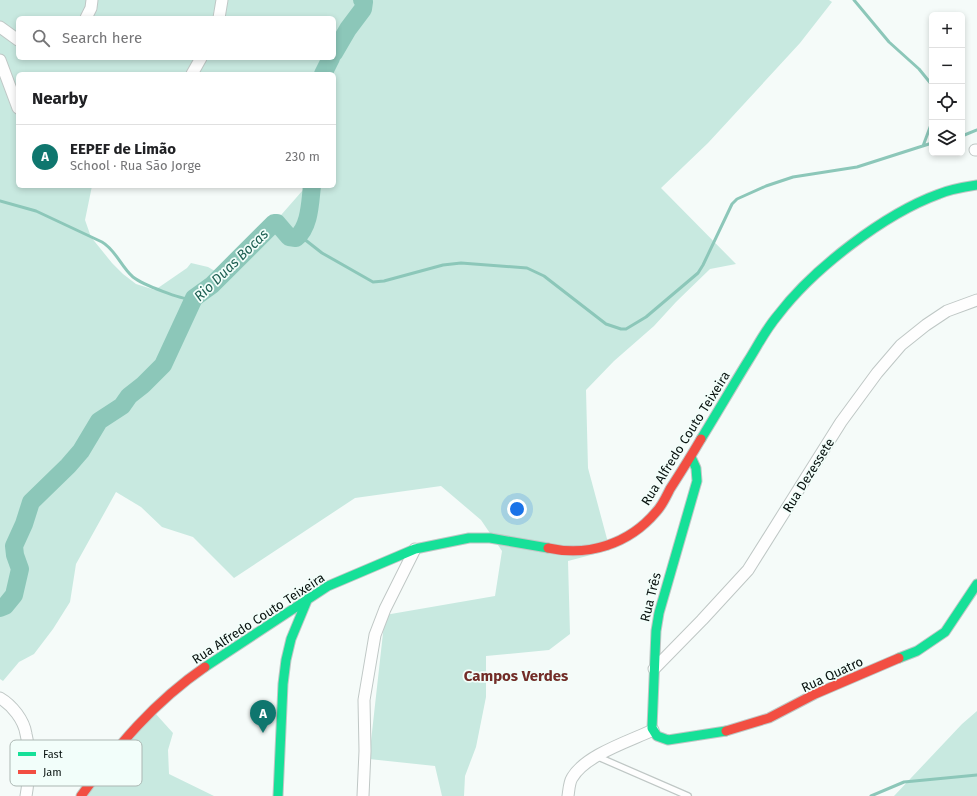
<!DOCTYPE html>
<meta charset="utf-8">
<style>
:root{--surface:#fff;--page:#f6f6f6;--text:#202124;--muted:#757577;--line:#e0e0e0;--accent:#0f766e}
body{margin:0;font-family:"Fira Sans",sans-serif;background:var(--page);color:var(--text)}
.controls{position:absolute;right:12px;top:12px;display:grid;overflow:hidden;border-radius:6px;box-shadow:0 2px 6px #0003}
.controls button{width:36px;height:36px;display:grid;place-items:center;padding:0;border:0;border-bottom:1px solid var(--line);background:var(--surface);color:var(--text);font:20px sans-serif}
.you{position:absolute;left:517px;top:509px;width:14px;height:14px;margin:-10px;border:3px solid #fff;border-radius:50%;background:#1a73e8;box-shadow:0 0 0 6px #1a73e833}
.badge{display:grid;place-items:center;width:26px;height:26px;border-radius:50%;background:var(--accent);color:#fff;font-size:13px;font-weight:700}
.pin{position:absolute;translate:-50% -33px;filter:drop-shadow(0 1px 2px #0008)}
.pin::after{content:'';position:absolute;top:21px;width:14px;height:12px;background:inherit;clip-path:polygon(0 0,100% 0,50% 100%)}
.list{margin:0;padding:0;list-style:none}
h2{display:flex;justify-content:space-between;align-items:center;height:52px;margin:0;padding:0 16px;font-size:17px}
h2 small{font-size:13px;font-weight:400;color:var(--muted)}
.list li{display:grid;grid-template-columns:26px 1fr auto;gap:12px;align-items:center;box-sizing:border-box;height:64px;padding:0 16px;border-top:1px solid var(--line)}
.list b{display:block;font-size:15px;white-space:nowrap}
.list p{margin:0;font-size:13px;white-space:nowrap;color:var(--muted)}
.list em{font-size:13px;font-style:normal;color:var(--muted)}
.icon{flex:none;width:22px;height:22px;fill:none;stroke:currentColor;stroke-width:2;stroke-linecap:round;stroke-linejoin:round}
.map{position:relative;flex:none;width:977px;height:796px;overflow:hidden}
.search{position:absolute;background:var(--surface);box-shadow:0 2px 6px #0003;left:16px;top:16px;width:320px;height:44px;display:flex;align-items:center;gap:10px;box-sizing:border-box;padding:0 14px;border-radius:6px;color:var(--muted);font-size:15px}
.panel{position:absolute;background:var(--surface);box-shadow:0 2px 6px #0003;left:16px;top:72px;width:320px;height:116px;border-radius:6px}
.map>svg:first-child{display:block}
</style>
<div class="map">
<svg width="977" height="796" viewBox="0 0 977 796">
<rect width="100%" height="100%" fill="#f5fbf9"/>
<path fill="#c8e9e0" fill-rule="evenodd" d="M0 0H829L832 2 800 43 708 143 661 188 736 264 710 269 676 302 654 326 614 361 586 390 588 468 610 550 568 561 570 634 549 650 486 656V697L476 747 465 776 464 796H442L435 766 369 759 385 615 495 596 502 551 481 520 441 486 355 498 234 578 193 537 162 527 141 507 116 492 76 564 70 602 53 629 34 654 19 662 3 681 0 679ZM18 18H334V58H18ZM18 74H334V186H302L303 190 260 239 220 274 208 267 191 263 187 268 155 290 136 284 123 274 112 263 91 237 85 220 92 186H18Z
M977 711V796H894L962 724Z
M155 713 173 733 168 750 169 774 214 796H80Z"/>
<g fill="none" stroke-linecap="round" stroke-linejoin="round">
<path stroke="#8cc7b9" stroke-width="3" d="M854 0 889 42 919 69 932 85
M962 136 977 130
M923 146 932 122
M0 201 36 211 102 242C116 250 121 267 133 277 142 284 183 301 194 299
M299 235 322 253 373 282 384 281 443 265 461 263 527 268 544 276 606 324 621 329H626L646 317 698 273 703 265 732 204 737 199 766 186 793 177 857 167 932 143
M871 796 904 782 977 775"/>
<path stroke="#8cc7b9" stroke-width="18" d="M334 53 348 29 363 9 364 2 362 0
M323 74 331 58
M0 608 5 606 14 595 20 569 15 555 14 546 24 524 31 502 68 466 81 451 99 421 122 406 129 396 143 385 163 365 194 298 212 285 274 223H277L289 237 296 238C310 227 310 202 312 186"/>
<g stroke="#bfc7c5" stroke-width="8">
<path id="lane" d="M596 756 688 796"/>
</g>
<g stroke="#bfc7c5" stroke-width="13">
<path id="street" d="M86 18 91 8 92 0
M219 18 222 0
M0 27 18 40
M0 60 18 108
M192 74 201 58
M975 150H977
M654 669 702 620 748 570 841 422 877 373 901 345 926 325 947 311 977 300
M0 698C12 705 24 720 26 734 30 750 29 780 26 796
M363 796 365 751 364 700 375 635 385 609 415 549
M568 796C569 790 569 783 572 778 585 755 630 741 653 730"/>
</g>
<g stroke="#bfc7c5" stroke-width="11">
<path id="fast" d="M701 439C717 413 732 387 748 361 758 345 766 329 778 315 813 269 884 214 939 194 951 189 964 187 977 185
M691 457 696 468 697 481 659 613 656 631 652 728 657 736 668 740 726 731
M899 658 917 651 945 632 977 584
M205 667 328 586 415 549 469 538H490L548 548
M278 796 283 684 286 660 291 639 308 598"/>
</g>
<g stroke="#bfc7c5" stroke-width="11">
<path id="jam" d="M548 548C588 557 629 544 656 512 662 506 666 497 670 489 681 472 691 456 701 439
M726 731 769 718 815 694 899 658
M81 796C117 746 154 702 205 667"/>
</g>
<use href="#lane" stroke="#fefefe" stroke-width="5.5"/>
<use href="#street" stroke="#fefefe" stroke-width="11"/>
<use href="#fast" stroke="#16e098" stroke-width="9"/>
<use href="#jam" stroke="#f24e42" stroke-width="9"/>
</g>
<g text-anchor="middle" stroke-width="3.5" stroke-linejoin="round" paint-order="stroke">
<g font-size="13" fill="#07110e" stroke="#f2fefa">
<text transform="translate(685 438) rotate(-58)" y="5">Rua Alfredo Couto Teixeira</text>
<text transform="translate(808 475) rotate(-58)" y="5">Rua Dezessete</text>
<text transform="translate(650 597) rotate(-76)" y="5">Rua Três</text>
<text transform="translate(258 618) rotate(-33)" y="5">Rua Alfredo Couto Teixeira</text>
<text transform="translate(832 674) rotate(-25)" y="5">Rua Quatro</text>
</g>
<g font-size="14" font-style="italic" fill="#1f6053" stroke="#f2fefa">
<text transform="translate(231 265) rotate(-44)" y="5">Rio Duas Bocas</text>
</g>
<g font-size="15" font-weight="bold" fill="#722c27" stroke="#f2fefa">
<text x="516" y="681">Campos Verdes</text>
</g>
</g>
<rect x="10" y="740" width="132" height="46" rx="6" fill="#f2fefa" stroke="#acb7b3" stroke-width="1"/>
<rect x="18" y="752" width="18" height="4" fill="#16e098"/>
<rect x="18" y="770" width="18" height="4" fill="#f24e42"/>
<g font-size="11" fill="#07110e">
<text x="43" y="758">Fast</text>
<text x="43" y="776">Jam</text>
</g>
</svg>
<div class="controls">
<button>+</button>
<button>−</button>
<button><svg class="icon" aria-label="locate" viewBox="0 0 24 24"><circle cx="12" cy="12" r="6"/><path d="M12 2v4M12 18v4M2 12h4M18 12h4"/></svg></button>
<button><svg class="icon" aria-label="layers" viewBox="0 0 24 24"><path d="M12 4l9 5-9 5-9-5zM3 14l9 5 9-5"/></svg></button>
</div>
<div class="you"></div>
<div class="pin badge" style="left:263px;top:733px">A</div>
<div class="search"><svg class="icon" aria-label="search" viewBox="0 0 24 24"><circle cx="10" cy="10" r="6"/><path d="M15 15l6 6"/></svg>Search here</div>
<section class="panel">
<h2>Nearby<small></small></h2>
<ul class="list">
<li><span class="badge">A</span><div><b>EEPEF de Limão</b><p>School · Rua São Jorge</p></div><em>230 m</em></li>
</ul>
</section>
</div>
